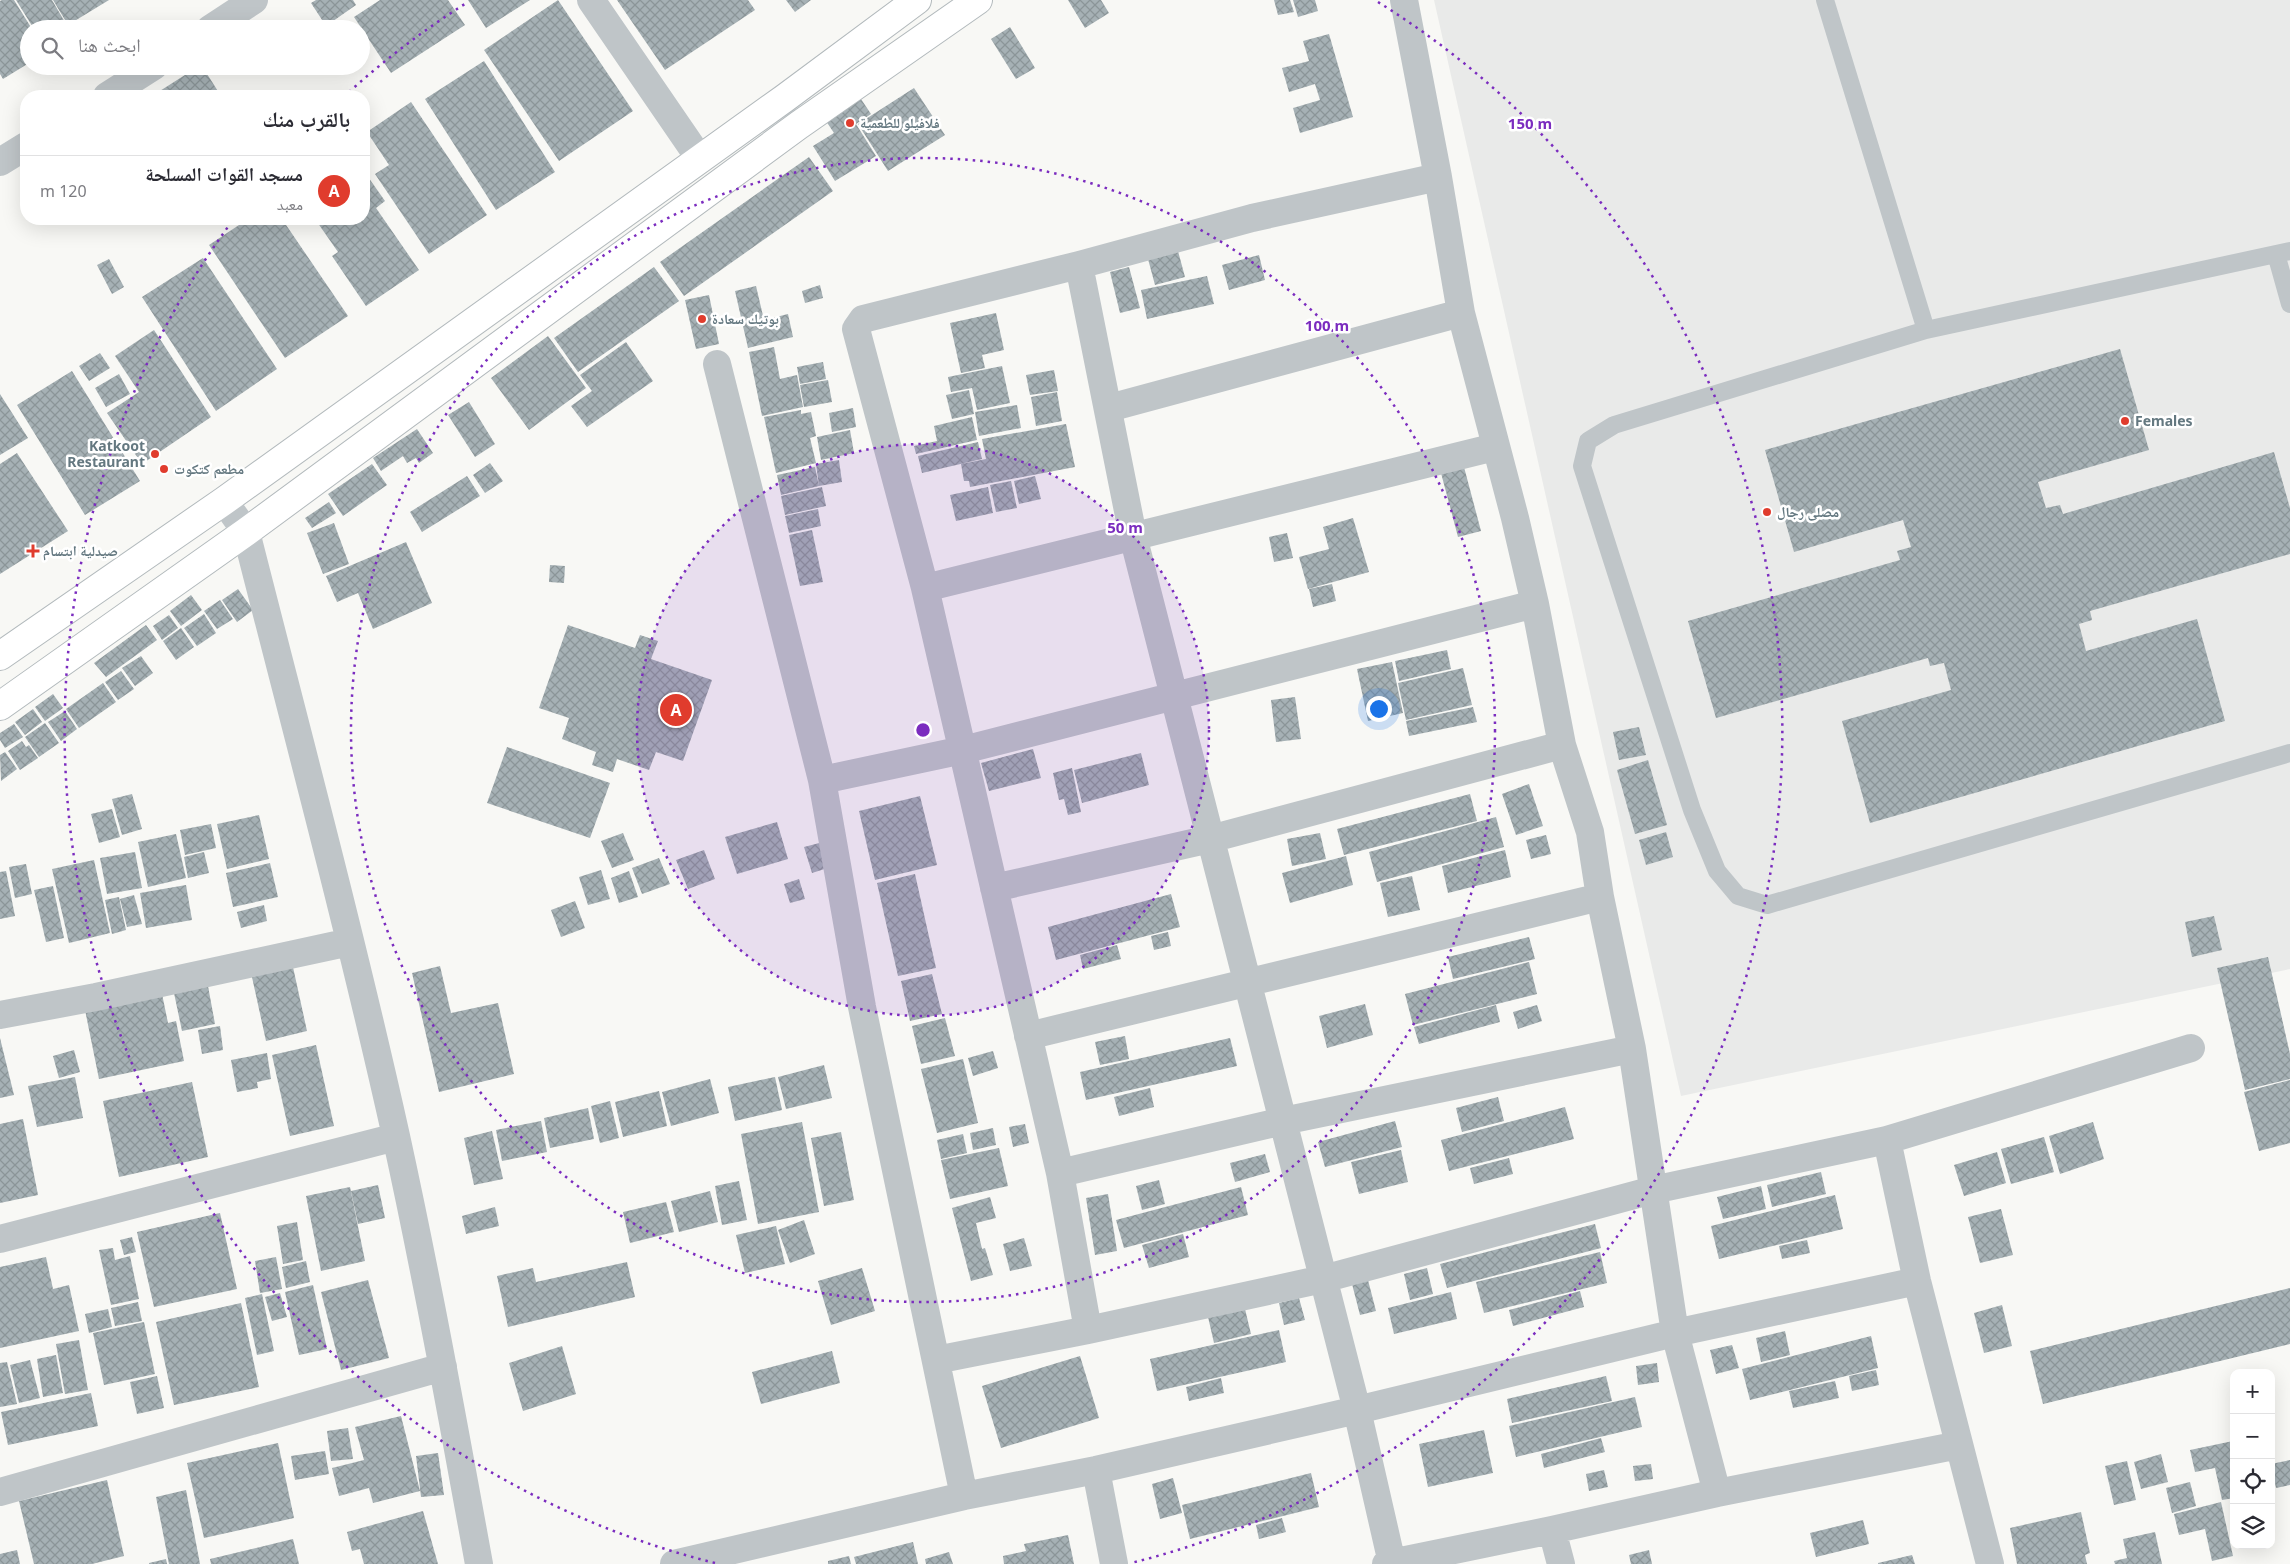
<!DOCTYPE html>
<html lang="ar">
<meta charset="utf-8">
<style>
:root{--surface:#fff;--page:#f2f2f3;--text:#2b2b33;--muted:#7c7c81;--line:#e1e1e2;--accent:#e03c2d}
body{margin:0;font-family:"Noto Sans","Noto Naskh Arabic",sans-serif;background:var(--page);color:var(--text);direction:rtl}
.controls{position:absolute;right:15px;bottom:15px;display:grid;overflow:hidden;border-radius:10px;box-shadow:0 5px 20px #0002}
.controls button{width:45px;height:45px;display:grid;place-items:center;padding:0;border:0;border-bottom:1px solid var(--line);background:var(--surface);color:var(--text);font:25px sans-serif}
.you{position:absolute;left:1378px;top:708px;width:18px;height:18px;margin:-12px;border:4px solid #fff;border-radius:50%;background:#1a73e8;box-shadow:0 0 0 8px #1a73e833}
.badge{display:grid;place-items:center;width:32px;height:32px;border-radius:50%;background:var(--accent);color:#fff;font-size:16px;font-weight:700}
.pin{position:absolute;translate:-50% -50%;border:2px solid #fff;box-shadow:0 1px 5px #0006}
.list{margin:0;padding:0;list-style:none}
h2{display:flex;justify-content:space-between;align-items:center;height:65px;margin:0;padding:0 20px;font-size:21px}
h2 small{font-size:16px;font-weight:400;color:var(--muted)}
.list li{display:grid;grid-template-columns:32px 1fr auto;gap:15px;align-items:center;box-sizing:border-box;height:70px;padding:0 20px;border-top:1px solid var(--line)}
.list b{display:block;font-size:19px;white-space:nowrap}
.list p{margin:0;font-size:16px;white-space:nowrap;color:var(--muted)}
.list em{font-size:16px;font-style:normal;color:var(--muted)}
.icon{flex:none;width:28px;height:28px;fill:none;stroke:currentColor;stroke-width:2;stroke-linecap:round;stroke-linejoin:round}
.map{position:relative;flex:none;width:2290px;height:1564px;overflow:hidden;direction:ltr}
.search{position:absolute;background:var(--surface);box-shadow:0 5px 20px #0002;left:20px;top:20px;width:350px;height:55px;display:flex;align-items:center;gap:12px;box-sizing:border-box;padding:0 18px;border-radius:28px;color:var(--muted);font-size:19px}
.panel{position:absolute;background:var(--surface);box-shadow:0 5px 20px #0002;left:20px;top:90px;width:350px;height:135px;border-radius:20px;direction:rtl}
.map>svg:first-child{display:block}
</style>
<div class="map">
<svg width="2290" height="1564" viewBox="0 0 2290 1564">
<defs>
<pattern id="building-cross-hatch" width="8" height="8" patternUnits="userSpaceOnUse" patternTransform="scale(1.25)"><rect width="8" height="8" fill="#a6b1b5"/><path d="M0 0l8 8M0 8l8-8" fill="none" stroke="#8b9598"/></pattern>
</defs>
<rect width="100%" height="100%" fill="#f8f8f5"/>
<path fill="#e9eae9" d="M1434 0H2290V969L1681 1096Z"/>
<path fill="url(#building-cross-hatch)" d="M2 0H14L32 29H29V63L3 79 0 74V1Z
M16 0H52L69 29H34Z
M53 0H109L68 25Z
M316 0H353L356 5 326 26 311 3Z
M380 0H448L465 25 391 73 354 17Z
M468 0H530L486 28Z
M558 0 633 111 559 161 484 50Z
M617 0H748L755 10 665 70Z
M786 0H811L795 12Z
M1068 0H1101L1109 13 1085 28Z
M1274 0H1290L1294 12 1278 15Z
M1293 0H1315L1318 11 1298 17Z
M1010 27 1035 68 1016 79 991 39Z
M1329 34 1353 117 1300 133 1293 108 1320 100 1315 84 1289 92 1282 68 1309 61 1303 41Z
M484 61 555 172 496 210 425 99Z
M199 66H202L221 96H152Z
M914 88 945 135 888 171 858 124Z
M861 99 871 114 856 124 876 156 835 181 813 146 834 133 826 121Z
M411 102 487 215 429 254 375 174 389 165 367 132Z
M809 157 833 191 684 296 660 262Z
M366 174 385 201 376 208 419 270 366 306 332 256 338 252 315 219H364V176Z
M248 219H282L348 316 285 358 209 245Z
M1178 251 1185 277 1155 285 1148 259Z
M1259 255 1265 280 1229 290 1222 265Z
M203 258 277 369 216 411 142 297Z
M109 259 124 287 112 294 97 265Z
M654 267 679 301 578 372 554 338Z
M1129 267 1140 308 1120 313 1110 272Z
M1207 276 1214 304 1147 319 1141 290Z
M820 285 823 298 805 303 802 291Z
M756 286 764 320 788 314 793 337 748 348 735 291Z
M709 295 719 344 696 349 685 300Z
M996 313 1004 350 982 355 985 368 961 373 950 323Z
M154 330 211 417 142 464 107 413 139 392 115 356Z
M548 336 586 388 529 430 491 378Z
M626 342 653 381 587 427 571 406 592 391 580 375Z
M774 347 780 379 797 375 803 407 762 416 749 352Z
M2120 349 2149 450 2038 482 2046 508 2060 505 2063 514 2274 452 2290 508V554L2090 611 2092 620 2079 624 2086 651 2197 619 2225 721 1870 823 1842 721 1951 690 1944 663 1930 666 1928 658 1716 718 1688 621 1900 560 1897 551 1911 547 1903 520 1794 552 1765 450Z
M100 353 110 368 89 381 79 366Z
M823 362 826 379 800 384 797 367Z
M1002 366 1010 403 977 410 972 388 951 392 948 377Z
M1054 370 1058 391 1030 395 1026 375Z
M72 371 140 481 85 515 17 405Z
M119 374 130 394 106 407 95 388Z
M828 380 832 402 804 407 800 385Z
M969 390 974 414 952 419 946 395Z
M1057 392 1062 421 1036 426 1031 397Z
M0 394 28 438 0 455Z
M469 402 495 444 475 457 448 415Z
M1017 405 1021 428 979 436 975 412Z
M853 408 856 427 832 432 829 413Z
M801 410V414L811 412 816 436 810 438 816 463 776 473 764 417Z
M972 417 977 440 916 454 914 446 937 441 934 426Z
M1066 424 1075 467 970 487 969 481H964L961 464 986 459 982 439Z
M417 429 433 453 419 463 416 458 407 463 403 456 381 471 373 458Z
M850 430 854 453 821 460 817 437Z
M978 442 982 459 922 473 918 456Z
M17 453 68 531 0 574V464Z
M839 460 842 482 819 486 816 464Z
M490 463 503 481 485 493 473 475Z
M372 464 387 485 343 516 328 494Z
M815 467 819 486 781 495 777 475Z
M1464 467 1481 531 1458 537 1441 473Z
M467 476 480 496 422 532 410 512Z
M1035 476 1041 499 1019 504 1014 481Z
M1011 481 1017 508 996 512 990 485Z
M822 487 826 506 785 515 781 496Z
M988 487 993 513 956 521 950 495Z
M329 502 336 513 312 528 305 518Z
M818 509 821 526 789 533 785 516Z
M1353 518 1369 572 1308 589 1299 557 1329 549 1323 527Z
M334 523 349 564 323 574 307 533Z
M812 530 823 582 800 586 789 535Z
M1287 533 1293 558 1274 562 1269 537Z
M406 542 432 603 373 629 358 593 337 602 326 576Z
M550 565 565 566 564 583 549 582Z
M1332 584 1336 601 1313 607 1309 589Z
M238 589 253 610 237 622 222 600Z
M191 595 202 610 181 626 170 611Z
M220 600 233 619 217 629 204 611Z
M204 614 216 633 197 646 184 628Z
M169 615 178 628 162 640 153 626Z
M146 625 157 640 106 677 94 663Z
M568 625 635 648 640 635 658 641 651 659 712 680 683 761 656 752 649 770 617 759 613 772 592 765 596 752 562 739 569 718 539 708Z
M181 628 194 647 176 660 163 641Z
M1447 650 1451 669 1399 681 1395 661Z
M141 656 153 673 135 686 122 668Z
M1392 662 1403 713 1368 721 1357 669Z
M1463 668 1472 705 1406 720 1398 683Z
M121 671 134 689 118 700 105 682Z
M103 683 116 702 79 728 66 709Z
M53 694 63 708 45 721 35 707Z
M1295 697 1301 739 1276 742 1271 700Z
M1473 707 1477 722 1409 736 1406 721Z
M33 709 42 722 25 735 15 722Z
M65 711 77 729 61 741 48 722Z
M45 723 59 743 39 757 25 737Z
M14 724 23 737 5 748 0 740V733Z
M1639 727 1646 755 1619 760 1613 732Z
M22 741 26 747 29 745 38 758 20 770 8 751Z
M507 747 610 783 590 838 487 803Z
M1033 749 1041 778 989 791 981 763Z
M5 752 17 769 1 781 0 755Z
M1141 753 1149 785 1082 803 1074 770Z
M1648 760 1667 825 1635 834 1617 770Z
M1072 768 1081 812 1068 815 1064 799 1059 800 1053 773Z
M1529 784 1543 826 1516 835 1502 794Z
M132 794 142 829 122 835 112 799Z
M1470 794 1477 821 1344 855 1337 829Z
M920 796 937 865 875 880 859 811Z
M112 809 120 837 99 843 91 814Z
M259 815 269 859 227 869 217 824Z
M1496 817 1504 847 1377 882 1369 852Z
M777 822 788 859 737 874 725 837Z
M211 824 216 848 185 855 180 830Z
M1666 832 1673 857 1646 865 1639 840Z
M623 833 634 860 612 868 601 841Z
M1320 833 1326 859 1292 866 1287 839Z
M176 834 186 878 148 887 138 842Z
M1546 835 1551 854 1531 859 1526 840Z
M827 841 834 866 812 873 804 847Z
M704 850 715 879 688 889 676 860Z
M1505 850 1511 877 1448 893 1442 866Z
M135 852 142 888 107 894 100 858Z
M204 852 209 873 188 878 184 857Z
M1346 856 1353 885 1290 903 1282 873Z
M659 858 670 884 642 894 632 868Z
M94 860 110 933 69 943 52 869Z
M270 863 278 897 233 907 226 873Z
M26 864 32 894 15 898 9 867Z
M601 870 610 899 588 905 579 877Z
M6 871 15 916 0 919V872Z
M629 871 638 897 619 903 611 878Z
M915 874 936 968 898 976 877 883Z
M1412 876 1420 910 1388 917 1380 883Z
M799 879 805 899 790 903 784 884Z
M186 885 192 920 146 928 140 893Z
M53 886 64 938 46 942 34 890Z
M1171 894 1180 927 1056 960 1048 927Z
M134 895 142 924 127 927 120 899Z
M119 897 126 930 112 934 105 900Z
M575 901 585 928 561 937 551 910Z
M264 905 267 921 241 928 237 912Z
M2214 916 2222 950 2192 957 2185 922Z
M1168 932 1171 946 1154 950 1151 936Z
M1529 937 1535 959 1453 979 1448 957Z
M1117 945 1121 959 1083 969 1080 955Z
M2268 957 2290 1054V1079L2245 1090 2217 968Z
M291 958 307 1031 266 1041 250 968Z
M1529 962 1537 994 1413 1025 1405 994Z
M440 966 451 1013 498 1003 514 1074 439 1092 412 973Z
M932 974 942 1014 910 1021 901 981Z
M208 986 215 1024 182 1031 174 993Z
M161 989 168 1023 176 1021 184 1061 99 1079 84 1005Z
M1365 1004 1373 1035 1327 1048 1319 1016Z
M1496 1005 1500 1022 1419 1044 1414 1027Z
M1537 1005 1542 1021 1518 1029 1513 1012Z
M945 1018 955 1056 921 1064 912 1026Z
M220 1026 223 1050 202 1054 198 1030Z
M1125 1036 1129 1059 1100 1065 1095 1042Z
M0 1038 14 1095 0 1098Z
M1230 1038 1237 1066 1086 1100 1080 1072Z
M316 1045 334 1126 290 1136 272 1055Z
M74 1050 80 1072 59 1078 53 1056Z
M993 1051 998 1068 973 1076 968 1058Z
M267 1053 271 1079 257 1082 258 1088 237 1092 231 1060Z
M963 1059 978 1123 937 1133 921 1069Z
M824 1065 832 1098 786 1109 778 1077Z
M75 1077 83 1118 37 1127 28 1086Z
M775 1077 782 1110 735 1121 728 1087Z
M710 1079 719 1113 671 1126 662 1092Z
M2290 1080V1143L2259 1151 2244 1092Z
M192 1082 208 1157 119 1177 103 1101Z
M1150 1088 1154 1107 1119 1116 1114 1097Z
M659 1091 667 1126 623 1137 615 1102Z
M1498 1097 1504 1121 1462 1132 1456 1108Z
M610 1101 619 1138 600 1143 591 1106Z
M1565 1107 1574 1139 1449 1171 1441 1140Z
M588 1108 594 1139 550 1148 544 1118Z
M23 1119 38 1195 0 1203V1124Z
M541 1121 547 1152 502 1161 496 1130Z
M1395 1121 1402 1147 1325 1167 1318 1142Z
M802 1122 819 1212 758 1224 741 1134Z
M2093 1122 2104 1159 2060 1174 2049 1136Z
M1025 1124 1029 1143 1013 1147 1009 1127Z
M993 1128 996 1145 973 1150 970 1133Z
M492 1131 503 1179 474 1185 464 1138Z
M841 1132 854 1200 824 1206 811 1138Z
M963 1134 967 1153 941 1159 937 1140Z
M2044 1137 2054 1172 2011 1184 2001 1149Z
M999 1148 1008 1186 950 1199 941 1160Z
M1401 1150 1408 1182 1359 1194 1351 1162Z
M1997 1152 2006 1183 1964 1196 1954 1165Z
M1265 1154 1270 1172 1235 1182 1230 1163Z
M1509 1158 1513 1174 1474 1184 1470 1168Z
M1821 1172 1826 1194 1772 1207 1767 1185Z
M1159 1180 1165 1204 1142 1210 1136 1186Z
M739 1181 747 1220 722 1225 715 1186Z
M378 1185 385 1218 358 1224 351 1191Z
M1761 1186 1766 1209 1723 1219 1717 1197Z
M350 1187 365 1261 321 1271 306 1196Z
M1241 1187 1248 1215 1124 1248 1116 1220Z
M710 1191 718 1222 679 1232 671 1201Z
M1108 1194 1117 1251 1095 1255 1086 1198Z
M1835 1195 1843 1229 1719 1259 1711 1226Z
M990 1197 996 1218 976 1223 982 1249 985 1248 993 1275 971 1281 952 1208Z
M666 1202 674 1232 630 1243 623 1212Z
M495 1207 499 1226 466 1234 462 1216Z
M2001 1209 2013 1255 1980 1263 1968 1217Z
M220 1213 237 1289 154 1307 137 1232Z
M804 1220 815 1254 790 1263 778 1230Z
M297 1222 303 1260 283 1264 277 1226Z
M1595 1224 1601 1248 1447 1288 1440 1264Z
M776 1226 785 1264 745 1273 736 1235Z
M1183 1234 1189 1257 1149 1268 1142 1245Z
M132 1237 136 1252 124 1255 120 1240Z
M1024 1238 1032 1266 1010 1271 1003 1244Z
M1807 1240 1810 1253 1782 1259 1779 1246Z
M113 1248 115 1260 130 1256 139 1299 111 1305 99 1250Z
M1600 1252 1607 1283 1484 1313 1476 1282Z
M46 1257 53 1289 69 1285 79 1331 0 1348V1267Z
M276 1257 282 1289 260 1293 255 1261Z
M306 1261 310 1282 286 1288 282 1267Z
M627 1262 635 1297 508 1327 497 1276 533 1268 536 1282Z
M862 1268 875 1311 831 1325 818 1281Z
M1427 1268 1433 1294 1410 1300 1404 1274Z
M368 1280 389 1358 341 1370 321 1292Z
M1368 1280 1376 1311 1360 1315 1352 1284Z
M313 1285 327 1349 299 1355 285 1292Z
M2290 1288V1344L2043 1404 2030 1351Z
M1580 1291 1584 1307 1513 1326 1509 1310Z
M1451 1292 1457 1319 1394 1334 1388 1308Z
M280 1293 287 1317 272 1321 265 1297Z
M262 1294 274 1351 257 1355 245 1298Z
M1299 1298 1305 1320 1284 1325 1279 1303Z
M138 1302 142 1321 115 1326 111 1308Z
M241 1303 259 1387 174 1405 156 1322Z
M2002 1305 2012 1346 1984 1353 1974 1313Z
M108 1309 112 1327 89 1333 85 1314Z
M1245 1309 1251 1334 1214 1343 1208 1317Z
M144 1322 155 1374 104 1385 93 1333Z
M1279 1330 1286 1362 1157 1391 1150 1359Z
M1785 1331 1790 1355 1761 1362 1756 1338Z
M1871 1336 1878 1368 1750 1400 1742 1369Z
M79 1340 88 1390 65 1394 56 1344Z
M1732 1345 1739 1368 1716 1374 1710 1350Z
M562 1346 576 1394 523 1411 509 1363Z
M832 1351 840 1383 761 1404 752 1372Z
M56 1355 63 1393 43 1397 37 1359Z
M1080 1356 1099 1418 1001 1448 982 1386Z
M30 1360 40 1398 19 1403 10 1365Z
M7 1362 17 1404 0 1407V1363Z
M1657 1363 1659 1382 1638 1385 1636 1366Z
M1876 1370 1879 1385 1852 1391 1849 1376Z
M157 1376 164 1408 137 1414 130 1382Z
M1606 1376 1612 1401 1512 1423 1507 1399Z
M1221 1378 1224 1393 1189 1401 1186 1387Z
M1835 1381 1839 1398 1793 1408 1789 1391Z
M91 1393 98 1426 8 1445 1 1412Z
M1635 1397 1642 1427 1516 1457 1509 1426Z
M401 1416 420 1491 373 1503 369 1488 339 1496 332 1468 364 1460 355 1427Z
M348 1428 353 1459 331 1461 327 1431Z
M1484 1430 1493 1473 1428 1487 1419 1444Z
M1601 1438 1605 1452 1544 1468 1541 1454Z
M2233 1441 2234 1498 2222 1500 2215 1468 2195 1472 2190 1450Z
M278 1443 294 1518 204 1538 187 1463Z
M325 1451 329 1474 295 1480 291 1456Z
M438 1453 444 1495 421 1497 416 1456Z
M2161 1454 2168 1482 2141 1489 2134 1462Z
M2290 1460V1485L2276 1488 2271 1464Z
M2127 1461 2136 1500 2114 1505 2105 1466Z
M1651 1464 1653 1479 1635 1481 1633 1466Z
M1604 1470 1608 1487 1589 1491 1586 1474Z
M1311 1473 1319 1507 1190 1539 1182 1505Z
M1173 1478 1182 1513 1160 1519 1152 1484Z
M107 1480 124 1556 92 1564H34L19 1501Z
M2190 1482 2196 1506 2172 1513 2166 1488Z
M186 1490 200 1564H169L156 1497Z
M2221 1502 2233 1556 2212 1561 2205 1529 2179 1535 2174 1514Z
M423 1511 438 1564H364L360 1549 352 1551 347 1532Z
M2081 1512 2090 1553 2085 1555 2087 1564H2017L2010 1528Z
M1282 1518 1286 1532 1259 1539 1256 1525Z
M1863 1520 1869 1544 1816 1557 1810 1533Z
M2155 1532 2162 1564H2115L2114 1561 2127 1558 2123 1539Z
M1068 1535 1074 1564H1004L1003 1556 1026 1551 1024 1544Z
M293 1539 299 1564H211L210 1559Z
M913 1542 918 1564H856L854 1557Z
M17 1550 20 1564H0V1554Z
M1649 1550 1652 1564H1631L1629 1555Z
M949 1552 953 1564H926L925 1559Z
M1912 1555 1915 1564H1878V1563Z
M849 1556 851 1564H828V1561Z
M166 1559 167 1564H149V1563Z"/>
<g fill="none" stroke-linecap="round" stroke-linejoin="round">
<g stroke="#b2b9bc" stroke-width="30">
<path id="secondary" d="M0 656 224 501 785 98 917 0
M0 706 246 532 799 125 978 0"/>
</g>
<path stroke="#bfc5c8" stroke-width="18" d="M1825 0 1926 330 1614 425 1588 441 1582 466 1692 810 1717 871 1738 896 1767 905 2290 753
M2290 251 2276 254 2290 304
M1926 330 2276 254"/>
<path stroke="#bfc5c8" stroke-width="28" d="M591 0 700 159
M1404 0 1438 177 1461 313 1515 518 1535 604 1562 745 1590 832 1600 897 1632 1049 1675 1333 1717 1493
M210 29 254 0
M107 96 154 66
M0 162 26 146
M1079 265 1133 536 1357 1410 1392 1563
M717 364 822 780 862 1007 964 1496
M1109 408 1461 313
M224 501 246 532C297 733 351 934 396 1136 427 1278 453 1421 479 1564
M925 588 1495 447
M822 780 963 750 1535 604
M994 888 1210 839 1562 745
M0 1015 96 997 350 942
M1028 1036 1600 897
M1887 1140 1917 1281 1990 1564
M1060 1173 1283 1121 1632 1049
M0 1239 396 1137
M1088 1330 1060 1173 925 588 856 329 863 319 1079 265 1252 218 1438 177
M936 1360 1088 1330 1323 1279 1653 1190 1887 1140 2191 1048
M1096 1470 1114 1564
M0 1492 443 1367
M1552 1530 1561 1564
M674 1564 964 1496 1096 1470 1357 1410 1675 1333 1917 1281
M1386 1564 1552 1530 1717 1493 1959 1445"/>
<use href="#secondary" stroke="#fff" stroke-width="28"/>
</g>
<circle cx="923" cy="730" r="286" fill="#7b2cbf" fill-opacity=".12"/>
<g fill="none" stroke="#7b2cbf" stroke-width="2.5" stroke-dasharray="2.5 5">
<circle cx="923" cy="730" r="286"/>
<circle cx="923" cy="730" r="572"/>
<path d="M715 1563A858 858 0 0 1 233 220M349 92A858 858 0 0 1 468 2M1378 2A858 858 0 0 1 1131 1563"/>
</g>
<g fill="#e03c2d" stroke="#fff" stroke-width="2">
<circle cx="850" cy="123" r="5"/>
<circle cx="702" cy="319" r="5"/>
<circle cx="2125" cy="421" r="5"/>
<circle cx="155" cy="454" r="5"/>
<circle cx="164" cy="469" r="5"/>
<circle cx="1767" cy="512" r="5"/>
<path d="M30.5 543.5h5v5h5v5h-5v5h-5v-5h-5v-5h5z"/>
</g>
<g text-anchor="middle" stroke-width="5" stroke-linejoin="round" paint-order="stroke">
<g font-size="14" font-weight="bold" fill="#647880" stroke="#fff" text-anchor="start">
<text x="860" y="128">فلافيلو للطعمية</text>
<text x="712" y="324">بوتيك سعادة</text>
<text x="2135" y="426">Females</text>
<text x="145" y="451" text-anchor="end">Katkoot<tspan x="145" dy="16">Restaurant</tspan></text>
<text x="174" y="474">مطعم كتكوت</text>
<text x="1777" y="517">مصلى رجال</text>
<text x="43" y="556">صيدلية ابتسام</text>
</g>
</g>
<circle cx="923" cy="730" r="8" fill="#7b2cbf" stroke="#fff" stroke-width="2.5"/>
<g font-size="15" text-anchor="middle" font-weight="bold" fill="#7b2cbf" stroke="#fff" stroke-width="5" stroke-linejoin="round" paint-order="stroke">
<text x="1530" y="129">150 m</text>
<text x="1327" y="331">100 m</text>
<text x="1125" y="533">50 m</text>
</g>
</svg>
<div class="controls">
<button>+</button>
<button>−</button>
<button><svg class="icon" aria-label="locate" viewBox="0 0 24 24"><circle cx="12" cy="12" r="6"/><path d="M12 2v4M12 18v4M2 12h4M18 12h4"/></svg></button>
<button><svg class="icon" aria-label="layers" viewBox="0 0 24 24"><path d="M12 4l9 5-9 5-9-5zM3 14l9 5 9-5"/></svg></button>
</div>
<div class="you"></div>
<div class="pin badge" style="left:676px;top:710px">A</div>
<div class="search"><svg class="icon" aria-label="search" viewBox="0 0 24 24"><circle cx="10" cy="10" r="6"/><path d="M15 15l6 6"/></svg>ابحث هنا</div>
<section class="panel">
<h2>بالقرب منك<small></small></h2>
<ul class="list">
<li><span class="badge">A</span><div><b>مسجد القوات المسلحة</b><p>معبد</p></div><em>120 m</em></li>
</ul>
</section>
</div>
